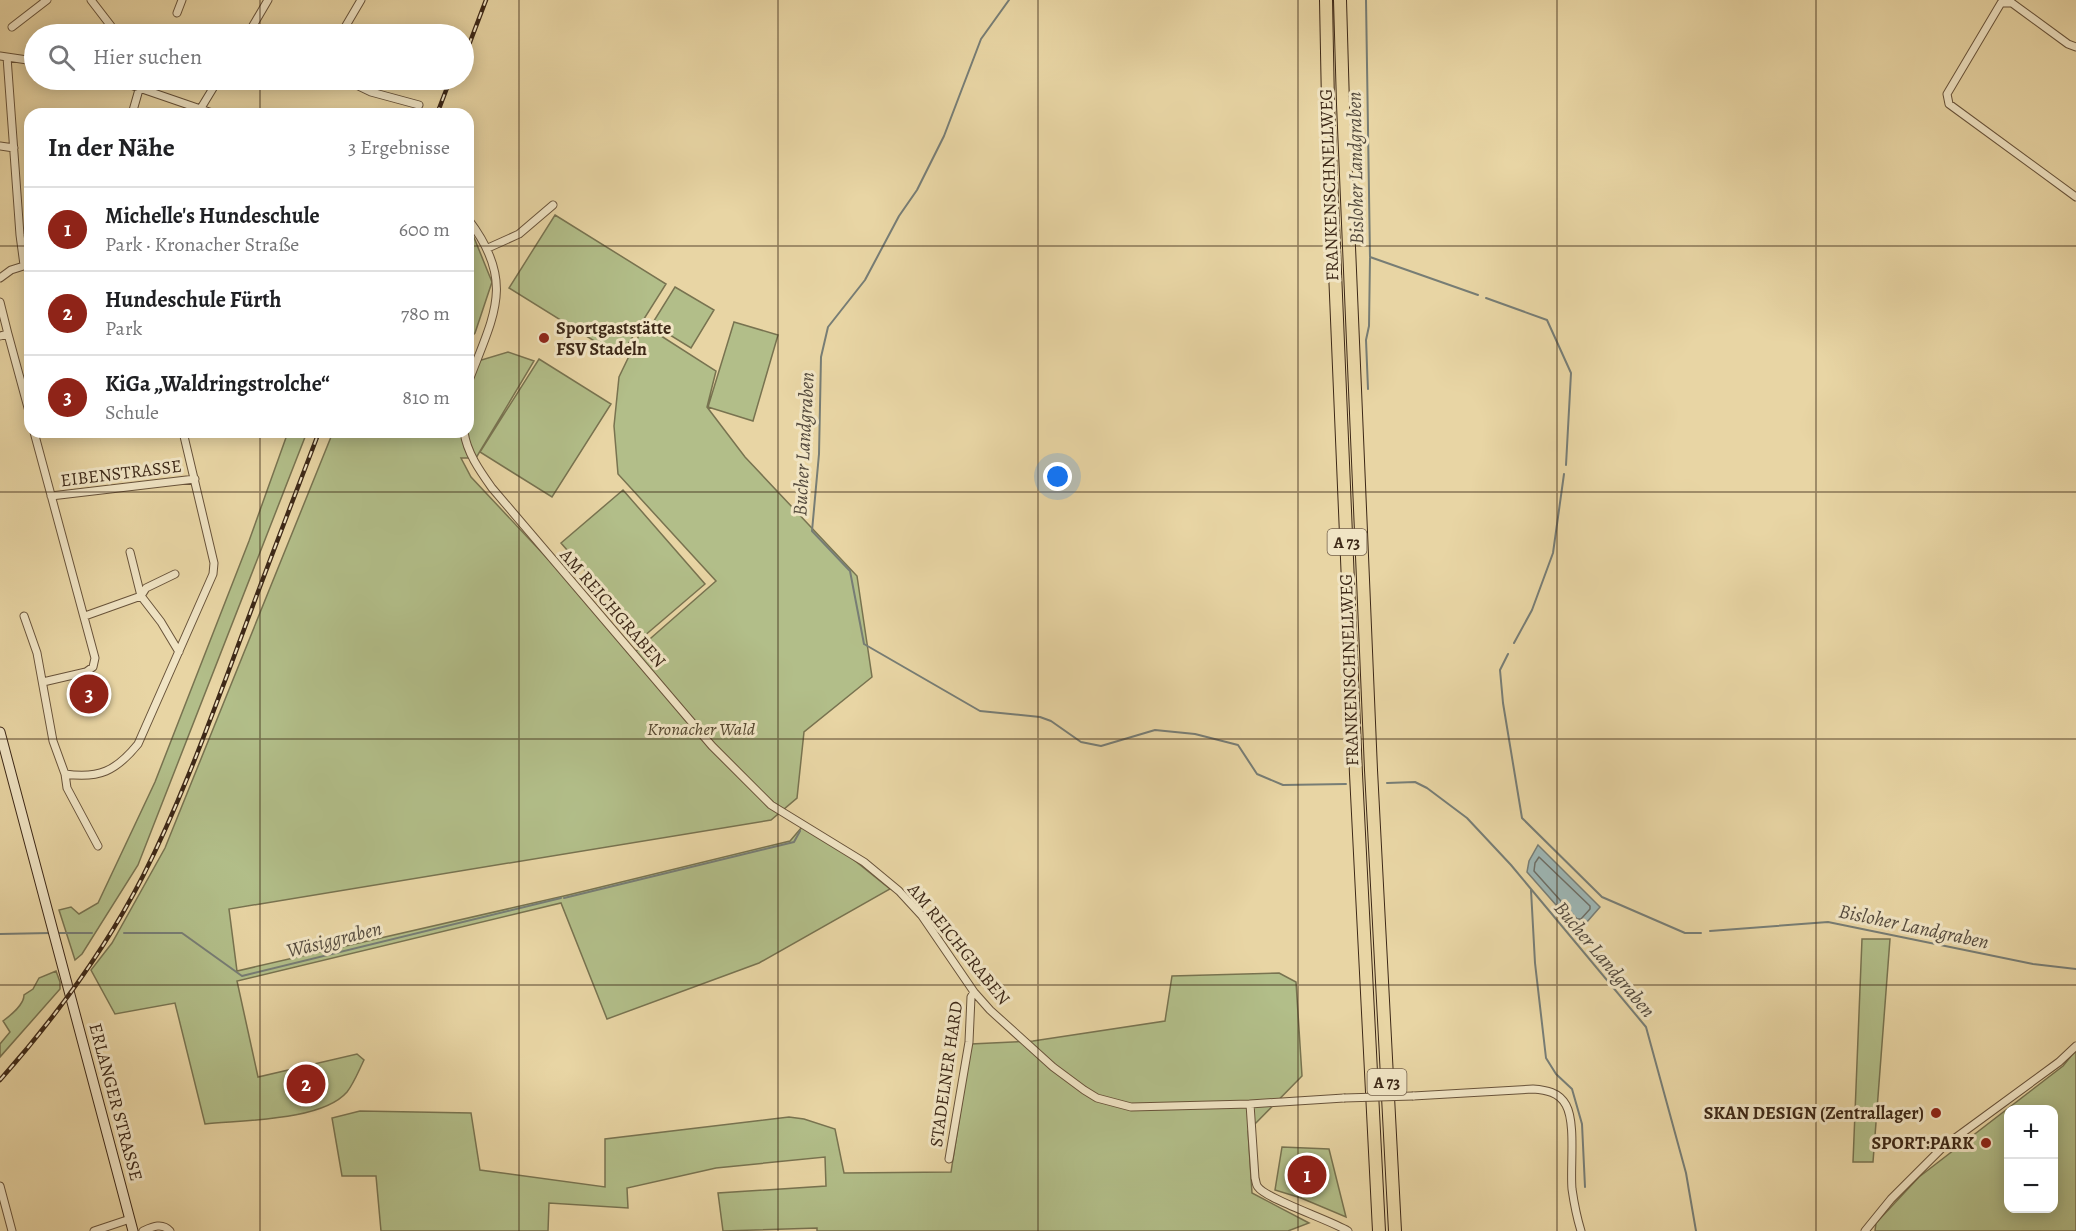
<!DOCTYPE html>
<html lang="de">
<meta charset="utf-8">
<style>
:root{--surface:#fff;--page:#f2f2f2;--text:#202124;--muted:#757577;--line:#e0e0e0;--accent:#8f2418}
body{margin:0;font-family:Alegreya,serif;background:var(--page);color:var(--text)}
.controls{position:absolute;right:18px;bottom:18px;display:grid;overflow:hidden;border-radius:12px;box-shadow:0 3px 15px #0003}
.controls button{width:54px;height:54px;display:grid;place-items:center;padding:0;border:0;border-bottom:2px solid var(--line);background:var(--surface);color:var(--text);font:30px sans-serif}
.you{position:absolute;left:1058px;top:477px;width:21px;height:21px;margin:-15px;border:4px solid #fff;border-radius:50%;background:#1a73e8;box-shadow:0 0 0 9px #1a73e833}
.badge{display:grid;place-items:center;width:39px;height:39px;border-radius:50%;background:var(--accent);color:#fff;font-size:20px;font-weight:700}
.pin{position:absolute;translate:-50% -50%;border:3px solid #fff;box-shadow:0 2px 6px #0006}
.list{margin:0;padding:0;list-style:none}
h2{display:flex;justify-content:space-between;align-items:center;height:78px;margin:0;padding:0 24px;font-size:26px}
h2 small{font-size:20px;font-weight:400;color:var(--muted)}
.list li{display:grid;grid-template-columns:39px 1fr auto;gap:18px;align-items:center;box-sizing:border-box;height:84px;padding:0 24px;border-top:2px solid var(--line)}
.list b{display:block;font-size:22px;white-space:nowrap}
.list p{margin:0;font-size:20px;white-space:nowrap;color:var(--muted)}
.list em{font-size:20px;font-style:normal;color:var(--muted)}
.icon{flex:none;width:33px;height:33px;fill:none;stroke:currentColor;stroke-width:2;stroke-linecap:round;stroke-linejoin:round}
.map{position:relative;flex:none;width:2076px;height:1231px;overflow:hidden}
.search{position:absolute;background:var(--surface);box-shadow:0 3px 15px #0003;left:24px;top:24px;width:450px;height:66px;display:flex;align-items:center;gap:15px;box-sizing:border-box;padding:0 21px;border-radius:33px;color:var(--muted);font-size:22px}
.panel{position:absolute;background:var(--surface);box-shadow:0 3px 15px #0003;left:24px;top:108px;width:450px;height:330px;border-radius:18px}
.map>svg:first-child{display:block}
</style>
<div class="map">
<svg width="2076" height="1231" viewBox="0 0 2076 1231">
<rect width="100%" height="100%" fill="#e8d5a4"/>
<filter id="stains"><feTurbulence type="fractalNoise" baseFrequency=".00333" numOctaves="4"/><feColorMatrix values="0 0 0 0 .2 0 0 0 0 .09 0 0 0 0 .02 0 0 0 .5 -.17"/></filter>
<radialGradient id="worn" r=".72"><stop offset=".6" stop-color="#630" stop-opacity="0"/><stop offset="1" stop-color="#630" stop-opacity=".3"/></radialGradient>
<path fill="#b2be89" stroke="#787350" stroke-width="1.5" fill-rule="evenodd" d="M555 215 666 284 620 357 509 288Z
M468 232 473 235 492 282 475 333 468 340Z
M675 287 714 310 691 348 652 324Z
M734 322 778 335 753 421 708 407Z
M644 325 716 371 707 407 745 457 857 576 872 677 804 732 797 798 771 820 229 909 237 971 564 896 790 841 802 827 849 856 890 889 759 963 607 1019 561 903 237 981 258 1077 357 1054 364 1060C359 1070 354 1083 347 1092 322 1121 242 1120 205 1124L175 1003 115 1014 91 970 112 943 165 848 333 432H468V364L508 352 534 361 476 458H461L471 477 635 652 716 581 618 474 614 426 619 377Z
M539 359 611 404 552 497 480 452Z
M288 432H307L138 865 82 954 75 960 59 910 71 907 79 914 98 903 155 782 249 541Z
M623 490 705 584 643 637 561 543Z
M1862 939H1890L1873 1162H1853Z
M56 971 60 982V989L0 1057V1044L10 1032 3 1021C11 1015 24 1005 24 995L33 989 39 978Z
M1279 973 1296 982 1302 1076 1248 1131 1252 1193 1309 1223 1288 1231H817V1228L723 1231 718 1193 826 1186 825 1157 716 1168 627 1188 628 1208 549 1203 548 1231H381L376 1176H342L332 1118 360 1111 471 1113 480 1170 605 1187V1139L789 1117 804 1119 835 1129 844 1173 951 1172 971 1044 1033 1041 1165 1021 1172 976Z
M2076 1050V1231H1875L1876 1223 1919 1177 2063 1066ZM2008 1110H2054V1208H2008Z
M1282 1147 1329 1149 1346 1217 1301 1198 1275 1190Z"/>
<path fill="#9db5b3" stroke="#777d75" stroke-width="1.5" d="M1538 845 1600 907 1579 931 1527 872 1529 861Z"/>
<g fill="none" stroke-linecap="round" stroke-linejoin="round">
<path stroke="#6d6e65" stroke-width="1.5" d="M1539 857 1590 906V909L1581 919H1577L1534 871 1535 863Z"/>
<path stroke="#777d75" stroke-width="2" d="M1009 0 981 39 944 136 917 190 899 216 865 280 828 327 821 357 819 454 812 531 850 571 864 644 980 711 1040 717 1051 721 1081 742 1101 746 1155 730 1195 734 1238 745 1257 774 1283 785 1346 784
M1366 0 1370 257 1478 295
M1486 298 1547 320 1571 373 1566 465
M1368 389 1366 340 1369 326 1370 258
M1514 643 1532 610 1553 553 1564 474
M1508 654 1500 670 1503 703 1522 818 1602 897 1685 933H1701
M1387 783 1415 782 1427 788 1467 818 1511 865 1646 1027 1686 1173 1696 1231
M1531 890 1535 963 1546 1058 1556 1074 1572 1089 1582 1124 1585 1187
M564 898 794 842 800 831
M1710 931 1828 922 2033 964 2076 969
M56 933H92
M124 933H182L242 976 561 898
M0 934 50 933"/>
<g stroke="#68533a" stroke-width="9">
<path id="street" d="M91 0 111 26
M177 13 182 0
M12 27 47 0
M248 34 268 0
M341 34 361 0
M2076 47 2068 44 2012 3H2001L1947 94 1949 104 2076 197
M0 56 34 61
M7 57 20 235 24 265
M116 80 215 114
M346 80 371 92 419 105
M201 108 218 80
M132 114 140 86
M0 146 14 148
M468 219C517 283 493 316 468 383
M488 248 519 234 553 205
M0 278 11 270 30 264
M0 302 8 334 0 336
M8 334 30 415
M34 432 95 658 93 667 86 672 43 682
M464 432C467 453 480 471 492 488L712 746 771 805 864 862 899 891 922 916 974 992 990 1010 1053 1067 1084 1090 1097 1098 1131 1107 1250 1104 1344 1098
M51 496 195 479
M130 552 141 596 161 622 179 652
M24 616 37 653 53 741 65 774 67 788 98 846
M85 616 141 596 146 588 175 574
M65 774C99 779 116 771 138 744L213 574 214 563 183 432
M1413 1096 1533 1089C1546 1090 1559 1092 1566 1105 1576 1123 1570 1167 1572 1189 1574 1203 1577 1218 1581 1231
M1250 1104 1255 1178C1256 1181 1256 1185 1258 1187 1266 1199 1330 1220 1348 1231
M949 1159 969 1042 971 997 974 992
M0 1186 12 1231
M94 1231 130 1219
M143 1231C152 1227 162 1222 170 1231
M1865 1231 1891 1199 1943 1147 2059 1062 2076 1046"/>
</g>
<g stroke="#3d2817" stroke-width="11">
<path id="secondary" d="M0 732 133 1231"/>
</g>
<g stroke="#3d2817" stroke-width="14">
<path id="highway" d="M1326 0 1328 104 1356 774 1379 1231
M1340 0 1343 104 1371 770 1395 1231"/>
</g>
<use href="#street" stroke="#f0e4c4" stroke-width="7"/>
<use href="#secondary" stroke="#f0e4c4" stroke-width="9"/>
<use href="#highway" stroke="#e8d5a4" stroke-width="12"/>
<g stroke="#3d2817" stroke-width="4.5">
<path id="rail" d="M464 58 486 0
M437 114 450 80
M0 1080C55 1018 105 950 143 876 178 807 205 734 232 662 260 585 290 508 319 432"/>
</g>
<use href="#rail" stroke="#f0e4c4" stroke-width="2" stroke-dasharray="7" stroke-linecap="butt"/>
<g stroke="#68533a" stroke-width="9" stroke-linecap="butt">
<path id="street-bridge" d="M1344 1098 1413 1096"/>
</g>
<use href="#street-bridge" stroke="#f0e4c4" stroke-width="7"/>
</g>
<path fill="none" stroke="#3d2817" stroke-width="1.5" stroke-opacity="0.55" d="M260 0V34M519 0V1231M778 0V1231M1038 0V1231M1298 0V1231M1557 0V1231M1816 0V1231M260 80V114M0 246H30M468 246H2076M260 432V1231M0 492H2076M0 739H2076M0 985H2076"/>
<g fill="#8f2418" stroke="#f0e4c4" stroke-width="2">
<circle cx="544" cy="338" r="6"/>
<circle cx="1936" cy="1113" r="6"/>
<circle cx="1986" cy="1143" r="6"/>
</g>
<g text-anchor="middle" stroke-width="6" stroke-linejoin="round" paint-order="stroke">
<g fill="#f0e4c4" stroke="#73604b" stroke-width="1.5">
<rect x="1327.5" y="529" width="39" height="26" rx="4.5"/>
<rect x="1367.5" y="1069" width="39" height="26" rx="4.5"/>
</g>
<g font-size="16" font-weight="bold" fill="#3d2817">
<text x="1347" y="548">A 73</text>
<text x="1387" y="1088">A 73</text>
</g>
<g font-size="18" fill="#3d2817" stroke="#f0e4c4">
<text transform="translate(1329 185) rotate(-92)" y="6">FRANKENSCHNELLWEG</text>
<text transform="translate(121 473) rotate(-7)" y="6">EIBENSTRASSE</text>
<text transform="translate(613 608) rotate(49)" y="6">AM REICHGRABEN</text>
<text transform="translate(1349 670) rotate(-92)" y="6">FRANKENSCHNELLWEG</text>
<text transform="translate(959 944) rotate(51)" y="6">AM REICHGRABEN</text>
<text transform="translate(946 1074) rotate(-82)" y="6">STADELNER HARD</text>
<text transform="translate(116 1102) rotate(75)" y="6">ERLANGER STRASSE</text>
</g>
<g font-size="18" font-weight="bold" fill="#3d2817" stroke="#f0e4c4" text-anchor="end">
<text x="556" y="334" text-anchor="start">Sportgaststätte<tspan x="556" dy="21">FSV Stadeln</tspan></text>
<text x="1924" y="1119">SKAN DESIGN (Zentrallager)</text>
<text x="1974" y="1149">SPORT:PARK</text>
</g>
<g font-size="18" font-style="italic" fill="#54462e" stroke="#f0e4c4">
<text x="701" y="735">Kronacher Wald</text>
</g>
<g font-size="20" font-style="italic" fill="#554b3e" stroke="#f0e4c4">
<text transform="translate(1355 168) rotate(-91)" y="7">Bisloher Landgraben</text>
<text transform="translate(803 444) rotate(-87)" y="7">Bucher Landgraben</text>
<text transform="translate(1914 926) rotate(12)" y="7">Bisloher Landgraben</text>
<text transform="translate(334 939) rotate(-14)" y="7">Wäsiggraben</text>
<text transform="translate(1605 959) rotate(50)" y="7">Bucher Landgraben</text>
</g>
</g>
<rect width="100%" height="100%" filter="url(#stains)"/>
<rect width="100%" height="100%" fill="url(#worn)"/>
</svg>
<div class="controls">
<button>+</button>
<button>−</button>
</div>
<div class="you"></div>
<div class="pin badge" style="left:1307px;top:1175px">1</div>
<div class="pin badge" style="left:306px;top:1084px">2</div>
<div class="pin badge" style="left:89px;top:694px">3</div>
<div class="search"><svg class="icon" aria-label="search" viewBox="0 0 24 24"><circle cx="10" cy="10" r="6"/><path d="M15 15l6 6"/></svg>Hier suchen</div>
<section class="panel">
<h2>In der Nähe<small>3 Ergebnisse</small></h2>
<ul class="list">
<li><span class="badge">1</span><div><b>Michelle's Hundeschule</b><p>Park · Kronacher Straße</p></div><em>600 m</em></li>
<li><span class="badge">2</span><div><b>Hundeschule Fürth</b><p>Park</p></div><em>780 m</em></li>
<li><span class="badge">3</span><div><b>KiGa „Waldringstrolche“</b><p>Schule</p></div><em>810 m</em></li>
</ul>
</section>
</div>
